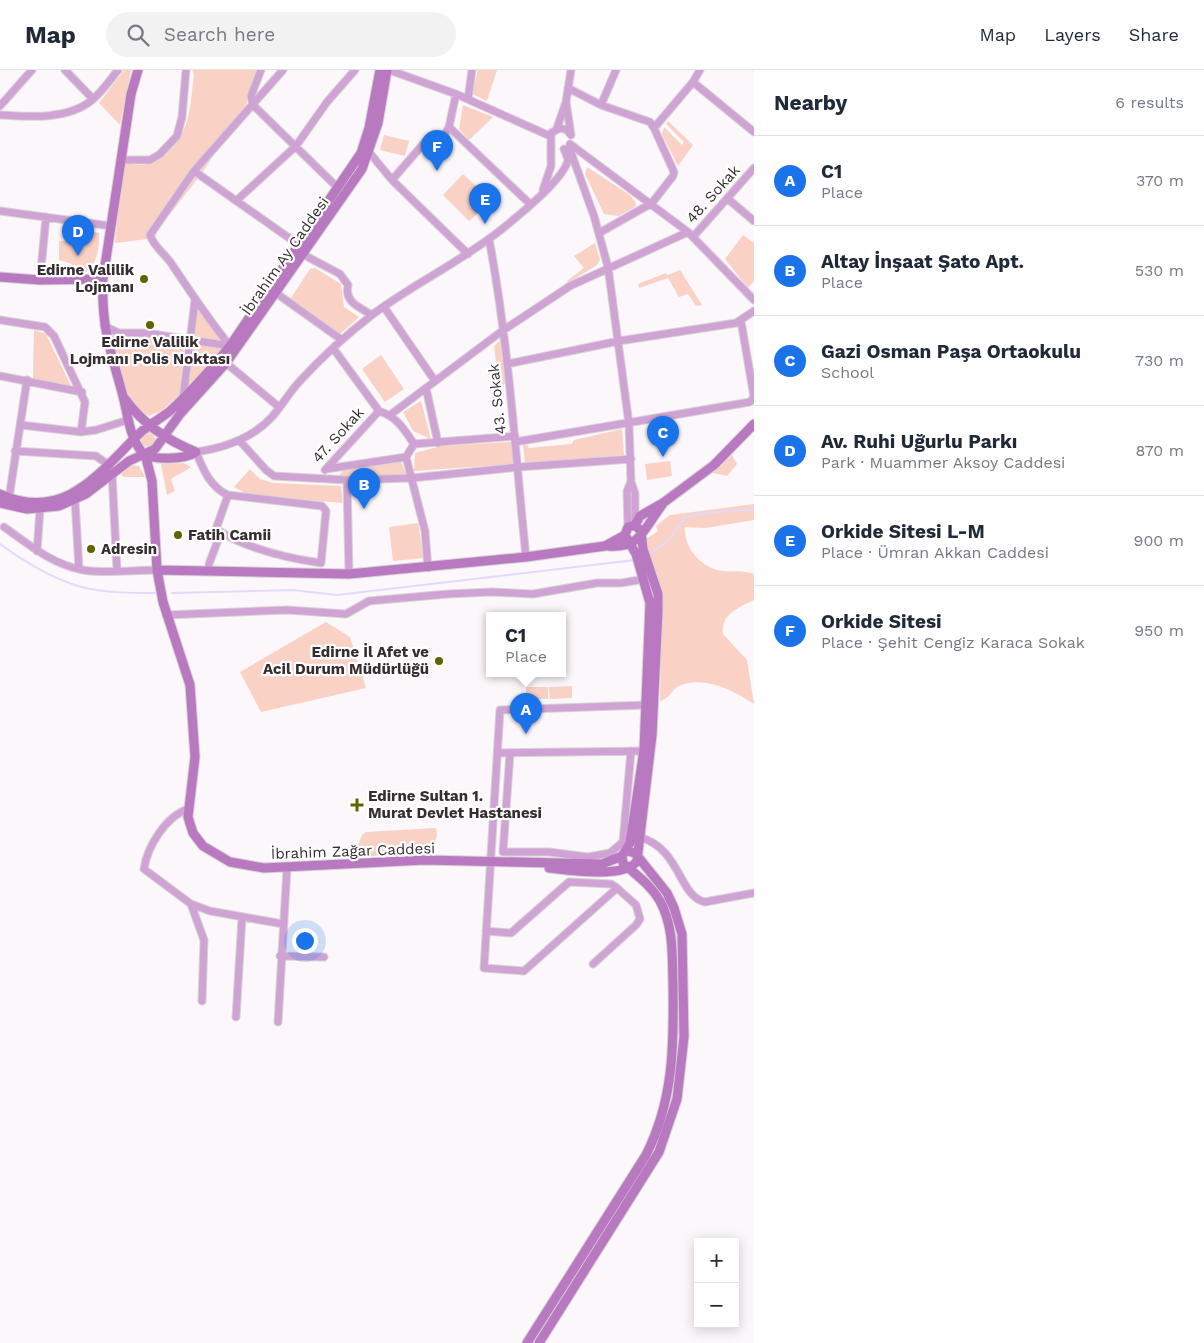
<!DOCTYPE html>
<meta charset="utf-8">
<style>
:root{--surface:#fff;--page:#f2f2f3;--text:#1f2937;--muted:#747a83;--line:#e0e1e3;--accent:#1a73e8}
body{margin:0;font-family:"Work Sans",sans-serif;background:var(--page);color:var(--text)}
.controls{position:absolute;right:15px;bottom:15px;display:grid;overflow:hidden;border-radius:0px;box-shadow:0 2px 12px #0003}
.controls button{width:45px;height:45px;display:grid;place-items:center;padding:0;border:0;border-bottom:1px solid var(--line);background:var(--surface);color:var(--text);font:25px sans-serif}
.you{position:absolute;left:304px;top:870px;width:18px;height:18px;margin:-12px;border:4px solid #fff;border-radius:50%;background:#1a73e8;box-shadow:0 0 0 8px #1a73e833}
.badge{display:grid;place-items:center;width:32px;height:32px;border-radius:50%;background:var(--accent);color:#fff;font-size:16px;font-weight:700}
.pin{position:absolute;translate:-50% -41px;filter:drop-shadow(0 1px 2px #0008)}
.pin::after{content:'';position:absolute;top:26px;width:18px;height:15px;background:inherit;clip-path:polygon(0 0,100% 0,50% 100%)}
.popup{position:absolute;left:486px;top:542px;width:80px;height:65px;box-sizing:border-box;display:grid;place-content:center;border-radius:0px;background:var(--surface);filter:drop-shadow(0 1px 4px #0005);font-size:16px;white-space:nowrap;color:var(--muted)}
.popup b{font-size:19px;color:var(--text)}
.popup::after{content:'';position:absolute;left:50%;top:100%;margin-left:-10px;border:10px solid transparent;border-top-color:var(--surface)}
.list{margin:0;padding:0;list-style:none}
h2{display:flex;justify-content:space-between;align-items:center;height:65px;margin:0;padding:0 20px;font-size:21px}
h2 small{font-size:16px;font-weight:400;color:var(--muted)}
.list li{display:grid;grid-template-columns:32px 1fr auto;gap:15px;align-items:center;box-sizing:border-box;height:90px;padding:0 20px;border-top:1px solid var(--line)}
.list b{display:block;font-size:19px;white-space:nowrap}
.list p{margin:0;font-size:16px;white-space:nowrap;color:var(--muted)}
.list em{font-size:16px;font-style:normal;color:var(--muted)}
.icon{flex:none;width:28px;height:28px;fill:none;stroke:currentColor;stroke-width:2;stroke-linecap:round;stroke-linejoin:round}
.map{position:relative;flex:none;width:754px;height:1273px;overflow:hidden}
header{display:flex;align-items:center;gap:30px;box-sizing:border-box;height:70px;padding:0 25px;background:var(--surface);border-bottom:1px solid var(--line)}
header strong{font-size:24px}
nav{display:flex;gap:28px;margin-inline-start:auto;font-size:18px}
.search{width:350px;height:45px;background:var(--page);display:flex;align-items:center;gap:12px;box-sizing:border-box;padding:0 18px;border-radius:28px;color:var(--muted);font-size:19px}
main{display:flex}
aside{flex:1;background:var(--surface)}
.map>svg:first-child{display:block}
</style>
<header>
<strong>Map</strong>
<div class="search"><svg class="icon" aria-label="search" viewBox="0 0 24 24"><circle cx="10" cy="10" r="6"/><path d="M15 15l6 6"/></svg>Search here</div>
<nav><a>Map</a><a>Layers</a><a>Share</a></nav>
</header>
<main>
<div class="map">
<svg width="754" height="1273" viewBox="0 0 754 1273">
<rect width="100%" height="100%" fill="#fcf7fa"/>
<path fill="#f9d1c5" d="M124 0H131L120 55 99 33Z
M192 0H258L246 35 202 103 157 161 156 168 115 173 123 93C129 94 136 95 142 95 149 95 155 91 160 87 191 69 190 36 194 4Z
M478 0H497L487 31 472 24Z
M463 35 493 47 469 70 459 59Z
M668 51 693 75 678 96 662 64 664 57 682 75 684 72 666 54Z
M384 65 409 71 405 86 380 80Z
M587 97 630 125 636 133 635 137 618 146 604 144 585 104Z
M463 104 492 131 469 151 443 125Z
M79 159 99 163C100 181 95 207 71 206L72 194 59 190V171L77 172Z
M743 165 754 173V211L748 218 725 189Z
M595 173 600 190 597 195 568 213 567 211 584 198 574 186Z
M315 198 341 214 344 237 359 247 339 265 289 231 310 199Z
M680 200 702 235 696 236 688 224 679 227 668 208 639 218 638 214 666 203 667 205Z
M195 230 230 276 183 329Z
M34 260 46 264 71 316 33 308Z
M111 266 146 267 185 272 180 324 161 341 149 346 132 336 121 306Z
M500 270 506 314 499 315 494 276Z
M381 285 404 319 385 332 362 299Z
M421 331 431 369 413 361 403 342Z
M622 359 624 385 525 394 523 375H527L529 378 572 374 574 370Z
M141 370a7 7 0 1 1 14 0a7 7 0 1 1-14 0Z
M511 372 514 394 414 401 415 383 441 376Z
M732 385 737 394 727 406 713 403Z
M400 390 407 405 339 406 343 401Z
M670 391 672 406 647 410 645 394Z
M184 393 191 397 171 409 175 421 167 425 161 394Z
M131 395 139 396 145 407H123L121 404Z
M250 399 260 409 274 413 341 416 343 433 249 425 234 417Z
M754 434V450L705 458 685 457C683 477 702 499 723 501 735 502 741 500 754 504V530C740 537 720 544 723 564L747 590 754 634C733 620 706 606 681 615 672 618 671 628 660 631L662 525 645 470 658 461 656 456 670 445Z
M418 453 424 488 393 491 389 457Z
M326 552 350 567 366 618 261 642 240 602Z
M572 616V628L550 629 549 617Z
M526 617H548V629H526Z
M436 758 437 765 433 780 353 788 362 765 366 762Z"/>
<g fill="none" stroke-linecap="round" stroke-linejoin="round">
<path stroke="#e3d9fd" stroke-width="2" d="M0 474C25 492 55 511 86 518 107 523 133 523 155 523
M651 483 668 471 685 447 714 442 754 440
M172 523 292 520 337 525 635 490"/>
<g stroke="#d8d3d6" stroke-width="9">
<path id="street" d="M65 0 93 29
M261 0 251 26 253 35 338 118
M389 0 456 24 550 66
M693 12 754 62
M568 18 601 35 650 52 654 58 693 12 700 0
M468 29 472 0
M566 32 571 65
M601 35 616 0
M0 36 32 0
M0 45C29 47 68 50 92 30 102 22 110 10 118 0
M449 57 530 134
M557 58 566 32 571 0
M570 74 688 162 754 230
M569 77 594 146 608 197 629 354 631 412 635 423V455
M369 82 392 110 468 184
M121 90H150L160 84 177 66 182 47 186 0
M194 101 299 175
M392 110 425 72 439 69 445 64 449 57 456 24
M543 120 551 96V63L560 58 567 60 571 65
M728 129 754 151
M236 131 296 76 327 32 355 0
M0 141 111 156
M599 163 652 133 673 106 674 102 654 58
M693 167 754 98
M489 169C509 274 515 382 526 487
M304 185 340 204 348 215C344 232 359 237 372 245
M40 210 46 147
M276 223 342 270
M384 237 435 311
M0 250 45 257 54 266 85 332 81 362
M741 251 754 327
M104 256 119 263H146L230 276
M230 276C209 250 191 223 173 196 165 183 155 179 150 165L194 101 283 0
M333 278 379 341C397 347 404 359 414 374L515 366
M226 293 279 337
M507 294 619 271 736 253 754 241
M0 306 82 322
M426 318 438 373
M183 329 195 230
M390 345 502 261 570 216 688 162
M21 355 81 362 96 360 128 350
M239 370 266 400 274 406 347 410 412 408 519 397 631 389
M515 372 750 332 754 327
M15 381 96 386 110 396
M406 387 425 461 428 498
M326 399 406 387 414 374
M325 400 379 341
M112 403 117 500
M347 410 349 504
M228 425C210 417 203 399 196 382 223 378 252 368 271 348 281 337 289 323 299 312 321 288 346 265 372 245 413 214 461 192 502 159 518 146 566 108 568 89L564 79
M228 425 322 436 326 441 321 493C286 488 245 478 216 459Z
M9 428 27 310
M75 430 79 499
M4 457C28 474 53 495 83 500 106 504 133 500 157 500
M628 457 627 421 631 412
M37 481 40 439
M209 494 221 462
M166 545 287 540 346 544 369 531 448 524 492 522 533 524 597 513H621L645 509
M498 683 647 681
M510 683 503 782H549L588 787 610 783 623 772 631 681
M188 739C166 746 147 777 144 799L191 834 210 841 283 854
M639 767C681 778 678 826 705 832L754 823
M191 834 204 870 202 931
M486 861 511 863 569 812 611 814 617 818
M280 886 324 887
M593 894 636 855 640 849 636 835 617 818 524 901 484 898 500 640 647 635
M236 947 242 848
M278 952 287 798"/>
</g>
<g stroke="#d8d3d6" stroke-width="11">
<path id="secondary" d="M138 0 131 24 103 209C101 258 111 281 123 326 128 345 129 365 141 381 150 392 186 389 196 382
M0 207 40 210 103 209
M125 329C143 354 168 371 196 382
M145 384 152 411 157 500 163 532 190 615 195 687 188 747 193 763 203 776 230 792 264 798 425 790 602 794 622 786 630 773 644 680 650 533 636 484 625 465
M0 424C66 454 101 400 142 361 151 354 161 348 170 341 192 321 211 299 230 276L361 83 369 58 380 0
M0 433 27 439 59 436 86 424 129 391 155 379 180 344 226 293 362 99 378 53 387 0
M635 455 640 446 663 433 714 395 754 354
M608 476C641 479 644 458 662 435
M157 500 349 504 526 487 605 476 625 465 628 457 635 455
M549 798C568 800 625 809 637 791L652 665 658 541V524L643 479 641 461 635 455
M527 1273 646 1085C674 1030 674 973 673 913 672 885 674 857 660 831 651 815 636 805 623 793L622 786
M539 1273 659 1082 677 1029 684 967 682 864 674 838 667 823 635 783 627 781"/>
</g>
<use href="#street" stroke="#cfa4d4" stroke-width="7"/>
<use href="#secondary" stroke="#b979c0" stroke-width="9"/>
</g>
<g fill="#606400" stroke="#fff" stroke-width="2">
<circle cx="144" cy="209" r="5"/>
<circle cx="150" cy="255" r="5"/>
<circle cx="178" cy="465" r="5"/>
<circle cx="91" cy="479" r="5"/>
<circle cx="439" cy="591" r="5"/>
<path d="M354.5 727.5h5v5h5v5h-5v5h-5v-5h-5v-5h5z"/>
</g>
<g text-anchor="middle" stroke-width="4.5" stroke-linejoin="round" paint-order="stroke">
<g font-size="15" fill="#362d32" stroke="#fff">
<text transform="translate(713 124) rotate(-48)" y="5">48. Sokak</text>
<text transform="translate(285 186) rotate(-55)" y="5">İbrahim Ay Caddesi</text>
<text transform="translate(497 329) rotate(-96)" y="5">43. Sokak</text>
<text transform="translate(338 365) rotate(-48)" y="5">47. Sokak</text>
<text transform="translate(353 781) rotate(-2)" y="5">İbrahim Zağar Caddesi</text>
</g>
<g font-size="15" font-weight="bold" fill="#362d32" stroke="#fff" text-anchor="start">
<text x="134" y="205" text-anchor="end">Edirne Valilik<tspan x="134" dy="17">Lojmanı</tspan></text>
<text x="150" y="277" text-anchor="middle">Edirne Valilik<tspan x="150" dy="17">Lojmanı Polis Noktası</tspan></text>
<text x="188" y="470">Fatih Camii</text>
<text x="101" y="484">Adresin</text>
<text x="429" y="587" text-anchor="end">Edirne İl Afet ve<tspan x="429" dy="17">Acil Durum Müdürlüğü</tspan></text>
<text x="368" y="731">Edirne Sultan 1.<tspan x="368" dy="17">Murat Devlet Hastanesi</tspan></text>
</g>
</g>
</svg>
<div class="controls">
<button>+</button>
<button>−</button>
</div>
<div class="you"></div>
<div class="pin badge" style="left:526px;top:664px">A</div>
<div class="popup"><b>C1</b>Place</div>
<div class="pin badge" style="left:364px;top:439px">B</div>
<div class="pin badge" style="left:663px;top:387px">C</div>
<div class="pin badge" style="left:78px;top:186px">D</div>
<div class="pin badge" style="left:485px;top:154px">E</div>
<div class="pin badge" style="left:437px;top:101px">F</div>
</div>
<aside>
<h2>Nearby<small>6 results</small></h2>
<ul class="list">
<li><span class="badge">A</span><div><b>C1</b><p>Place</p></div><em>370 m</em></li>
<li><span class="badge">B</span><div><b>Altay İnşaat Şato Apt.</b><p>Place</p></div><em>530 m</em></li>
<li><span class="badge">C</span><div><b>Gazi Osman Paşa Ortaokulu</b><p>School</p></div><em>730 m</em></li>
<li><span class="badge">D</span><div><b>Av. Ruhi Uğurlu Parkı</b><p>Park · Muammer Aksoy Caddesi</p></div><em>870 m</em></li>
<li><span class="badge">E</span><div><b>Orkide Sitesi L-M</b><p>Place · Ümran Akkan Caddesi</p></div><em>900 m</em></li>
<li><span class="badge">F</span><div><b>Orkide Sitesi</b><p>Place · Şehit Cengiz Karaca Sokak</p></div><em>950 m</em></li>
</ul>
</aside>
</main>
